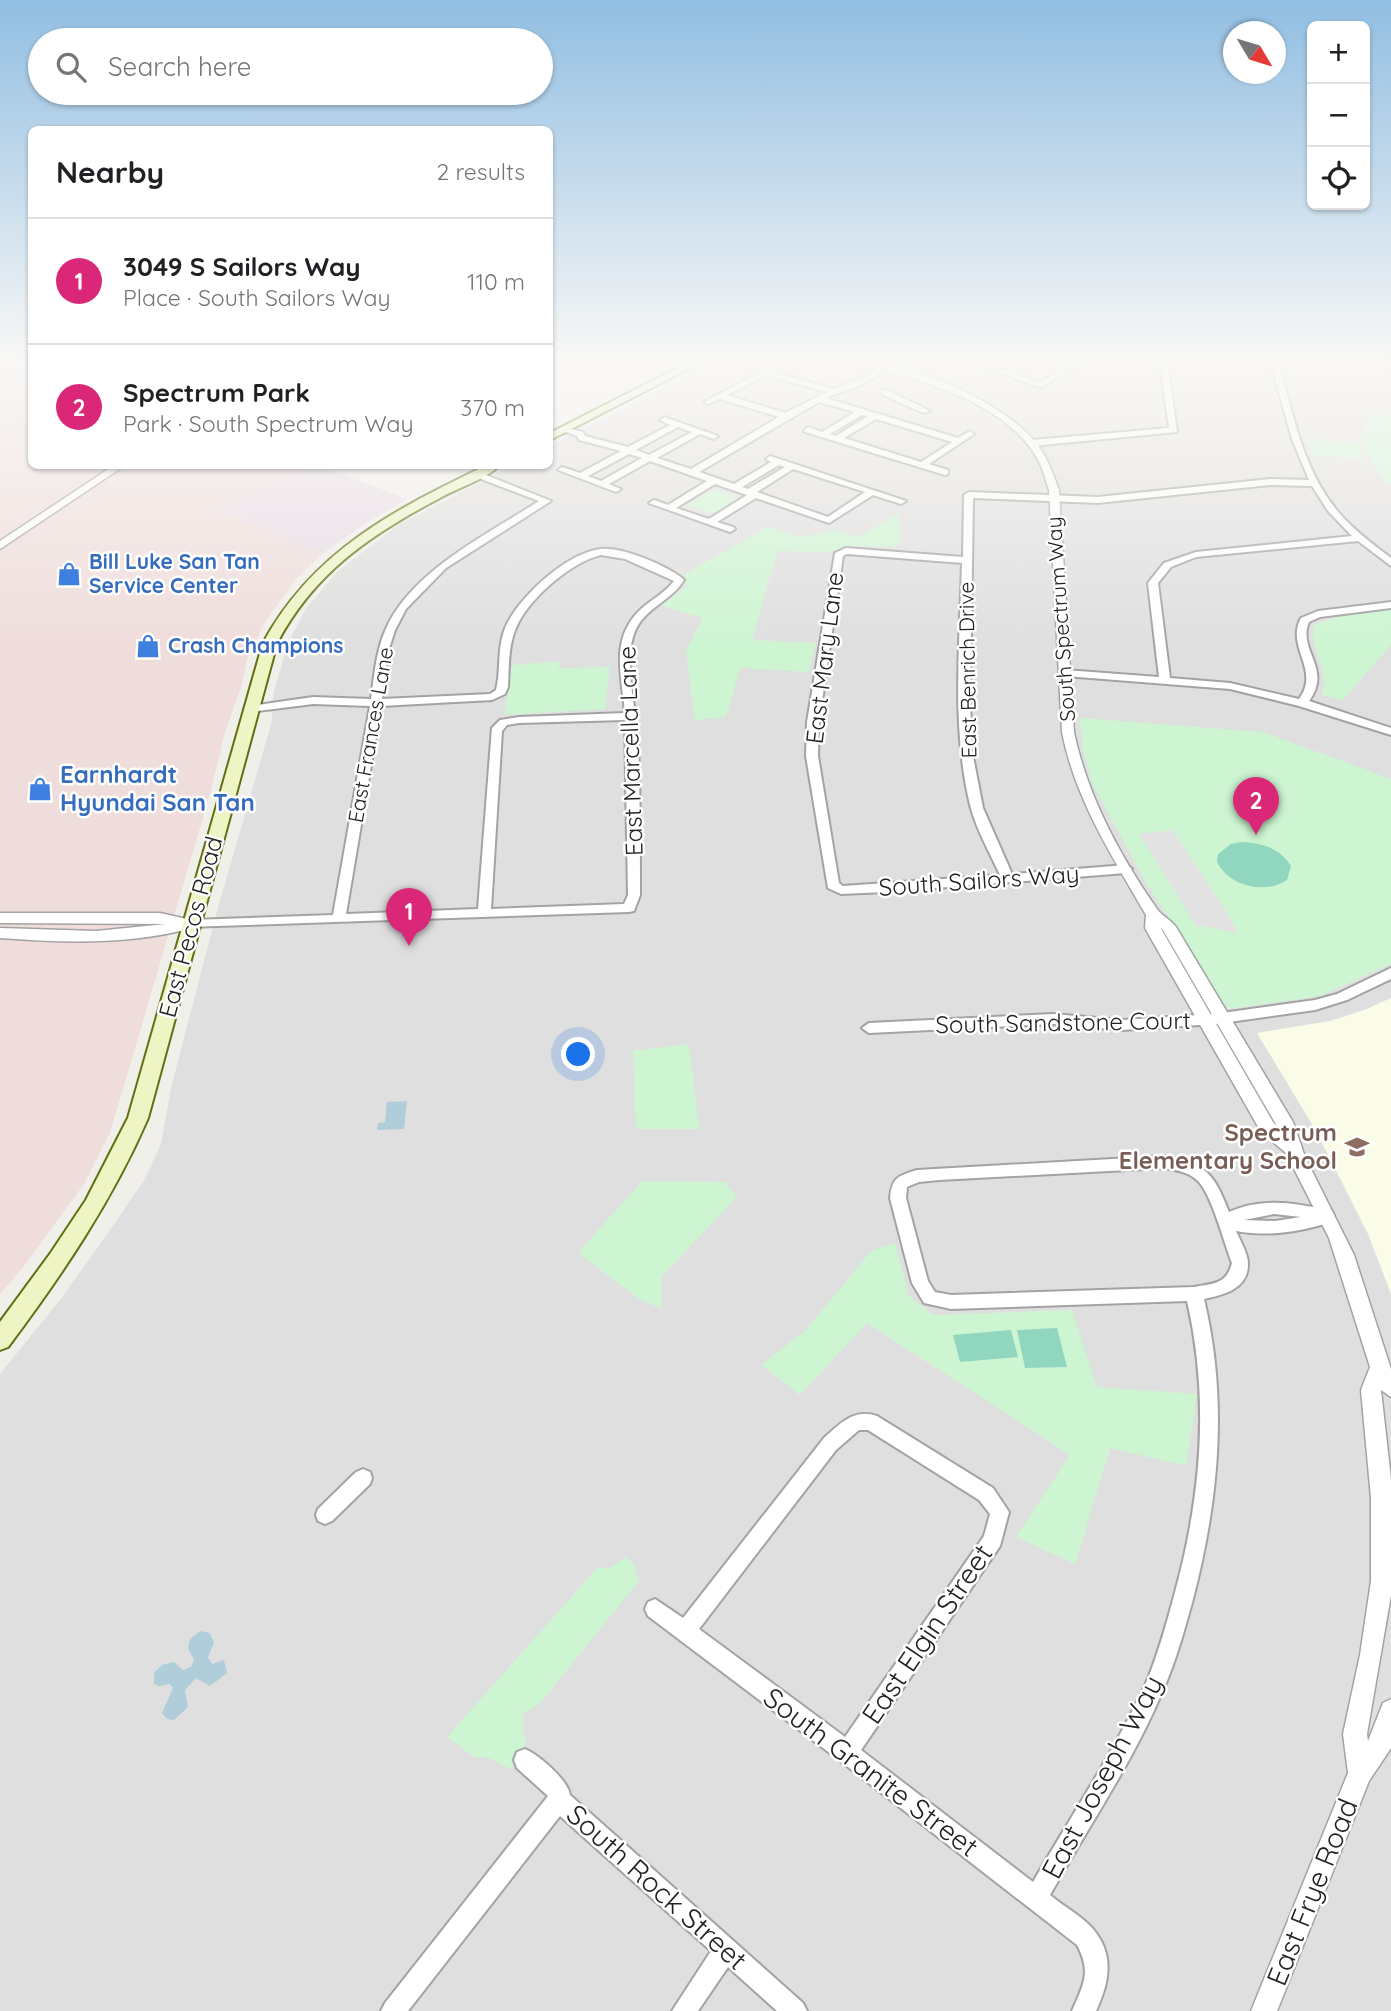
<!DOCTYPE html>
<meta charset="utf-8">
<style>
:root{--surface:#fff;--page:#f2f2f2;--text:#202124;--muted:#757577;--line:#e0e0e0;--accent:#db2777}
body{margin:0;font-family:Quicksand,sans-serif;background:var(--page);color:var(--text)}
.controls{position:absolute;right:21px;top:21px;display:grid;overflow:hidden;border-radius:10px;box-shadow:0 2px 5px #0004}
.controls button{width:63px;height:63px;display:grid;place-items:center;padding:0;border:0;border-bottom:2px solid var(--line);background:var(--surface);color:var(--text);font:35px sans-serif}
.compass{position:absolute;left:1223px;top:21px;width:63px;height:63px;border-radius:50%;background:var(--surface);box-shadow:0 2px 5px #0004;rotate:128deg}
.you{position:absolute;left:579px;top:1055px;width:24px;height:24px;margin:-18px;border:5px solid #fff;border-radius:50%;background:#1a73e8;box-shadow:0 0 0 10px #1a73e833}
.badge{display:grid;place-items:center;width:46px;height:46px;border-radius:50%;background:var(--accent);color:#fff;font-size:23px;font-weight:700}
.pin{position:absolute;translate:-50% -58px;filter:drop-shadow(0 2px 4px #0008)}
.pin::after{content:'';position:absolute;top:37px;width:24px;height:21px;background:inherit;clip-path:polygon(0 0,100% 0,50% 100%)}
.list{margin:0;padding:0;list-style:none}
h2{display:flex;justify-content:space-between;align-items:center;height:91px;margin:0;padding:0 28px;font-size:30px}
h2 small{font-size:23px;font-weight:400;color:var(--muted)}
.list li{display:grid;grid-template-columns:46px 1fr auto;gap:21px;align-items:center;box-sizing:border-box;height:126px;padding:0 28px;border-top:2px solid var(--line)}
.list b{display:block;font-size:26px;white-space:nowrap}
.list p{margin:0;font-size:23px;white-space:nowrap;color:var(--muted)}
.list em{font-size:23px;font-style:normal;color:var(--muted)}
.icon{flex:none;width:38px;height:38px;fill:none;stroke:currentColor;stroke-width:2;stroke-linecap:round;stroke-linejoin:round}
.map{position:relative;flex:none;width:1391px;height:2011px;overflow:hidden}
.search{position:absolute;background:var(--surface);box-shadow:0 2px 5px #0004;left:28px;top:28px;width:525px;height:77px;display:flex;align-items:center;gap:18px;box-sizing:border-box;padding:0 24px;border-radius:38px;color:var(--muted);font-size:26px}
.panel{position:absolute;background:var(--surface);box-shadow:0 2px 5px #0004;left:28px;top:126px;width:525px;height:343px;border-radius:10px}
.map>svg:first-child{display:block}
</style>
<div class="map">
<svg width="1391" height="2011" viewBox="0 0 1391 2011">
<rect width="100%" height="100%" fill="#f1efea"/>
<path fill="#e0dfdf" d="M710 364H1391V2011H0V1374L60 1300 110 1230 145 1179 161 1144 171 1088 217 911 272 721 273 695 288 643 306 608 339 570 398 525 511 466H550V446Z"/>
<path fill="#efdddb" d="M0 364H31L32 466H311L217 509 323 553 295 580 265 622 247 659 241 687 225 732 210 794 110 1133 84 1184 21 1270 0 1294Z"/>
<path fill="#e9dce6" d="M311 466H321L407 499 371 520 323 553 216 509Z"/>
<path fill="#fbfce7" d="M1391 998V1294L1368 1234 1316 1131 1257 1033 1330 1021 1364 1010Z"/>
<path fill="#cdf5d2" d="M1391 415V485L1376 471 1361 439 1368 416Z
M1306 439 1360 443 1365 458 1312 456Z
M718 490 736 496 733 498 736 500 714 513 685 505 698 500 696 499 710 491Z
M898 513 901 541 894 547 847 546 828 552 777 551 752 640 816 643 808 672 740 668 726 717 695 720 686 650 703 618 660 605 687 586 683 575 768 527 800 537 836 530 860 537Z
M1391 610V645L1342 701 1322 694C1331 670 1307 645 1314 625L1335 617Z
M558 661 559 668 610 667 605 709 504 715 512 665Z
M1080 718 1263 732 1391 779V964L1320 996 1228 1009 1148 886 1093 785 1083 750Z
M689 1044 699 1129H636L633 1051Z
M642 1181 725 1182 737 1197 662 1276V1309L639 1299 578 1253Z
M895 1243 909 1296 933 1315 1072 1310 1097 1387 1197 1394 1186 1466 1110 1448 1075 1564 1016 1537 1070 1455 867 1323 800 1395 761 1365 806 1330 871 1251Z
M626 1557 634 1565 639 1581 541 1702 523 1715 525 1747 511 1769 487 1757 476 1758 447 1737 597 1568 611 1567Z"/>
<path fill="#91d6bf" d="M1242 842C1262 843 1280 848 1291 866L1287 880C1265 895 1229 886 1217 862L1218 854 1231 844Z
M1057 1328 1067 1367 1025 1368 1017 1330Z
M1011 1330 1018 1357 960 1362 953 1335Z"/>
<path fill="#e2e2e2" d="M1173 830 1231 919 1238 934 1206 926 1197 927 1139 834Z"/>
<path fill="#afced9" d="M407 1101 404 1129 377 1130 378 1123 385 1122 387 1102Z
M200 1631 210 1633 214 1643 208 1657 212 1664 224 1660 227 1673 210 1686 196 1678 185 1690 188 1707 174 1720 167 1719 162 1713 173 1688 170 1684 159 1686 154 1684V1673L162 1665 174 1662 183 1670 191 1667 194 1660 188 1648 190 1639Z"/>
<g fill="none" stroke-linecap="round" stroke-linejoin="round">
<g stroke="#a3a3a3" stroke-width="4">
<path id="minor" d="M776 364 781 366 772 372 834 389 867 376 880 364H886C881 383 843 390 826 398L958 438 970 431 974 434 929 464 948 470V474L945 475 805 432 804 430 808 427 822 432 855 412 819 402 699 472 734 484 771 462 766 459 770 456 906 501 901 504 873 495 829 523 756 498 717 522 733 527 735 529 730 532 649 503 654 500 668 505 707 481 650 461 609 484 621 489 616 492 558 470 562 467 580 473 621 451 579 440 577 436 563 431V427L583 432 585 436 628 447 670 425 660 420 664 417 718 436 714 439 700 434 657 458 691 469 779 417 720 399 708 404 704 402ZM766 375 827 392 785 413 727 395ZM862 415 868 416 836 436 830 434ZM876 419 952 442 921 462 844 438ZM678 427 692 432 649 455 636 450ZM629 454 642 458 601 481 588 476ZM779 465 785 467 748 489 742 487ZM793 469 865 492 828 517 757 492ZM715 484 747 495 709 519 676 508Z
M978 364H989L1040 383 1070 364H1079L1041 388Z
M1160 364H1168L1177 432 1032 446 1028 443 1032 440 1169 428Z
M1271 364H1279C1293 415 1304 474 1341 515 1356 532 1374 545 1391 558V566L1358 541 1196 557 1171 567 1158 583 1170 678 1230 683 1299 699C1321 670 1285 647 1301 618L1318 611 1391 602V608L1320 617 1309 622C1297 651 1333 668 1309 701L1391 728V735L1299 706 1230 689 1065 676 1060 673 1065 670 1159 677 1148 583 1164 563 1196 552 1352 536 1328 511 1312 486 1270 485 1098 503 973 498 970 700 972 751 983 808 1012 874 1126 865 1132 869 1126 873 886 892 841 894 828 888 806 756 807 722 835 553 846 548 963 557 964 495 969 492 1098 497 1270 479 1309 480 1292 439ZM847 554 962 563C960 643 951 726 970 805 976 829 990 853 1000 875L843 886 839 883 818 756 819 722 843 556Z
M881 390H887L930 411 923 413 881 394Z
M476 471 551 501 446 568 406 609 395 630 388 652 382 699 490 694 496 690C501 671 497 650 504 631 515 600 567 552 601 549 623 547 665 565 682 578L684 580C672 600 646 608 636 629 622 658 636 708 638 740 640 792 640 843 640 895L634 911 629 912 186 927 184 924 191 920 333 915 370 706 313 704 250 712 244 709 250 706 313 697 371 699C374 676 376 652 385 631 409 572 488 534 539 501L473 476V472ZM601 555 625 559 674 581C665 593 651 600 641 609 609 639 622 676 625 713L519 717 500 720 492 728 478 909 346 914 381 706 492 700 505 694 508 687C509 668 508 646 516 628 528 599 571 562 601 555ZM625 720 628 895 624 904 491 909 502 731 507 725 519 723Z
M1391 968V979L1347 1000 1315 1010 1215 1024 1122 1030 1053 1024 869 1033 862 1028 869 1023 1053 1014 1122 1020 1215 1014 1315 1000 1337 994Z
M1165 1156C1207 1164 1214 1174 1229 1212 1261 1198 1292 1202 1326 1210L1332 1211 1334 1216 1331 1222C1299 1232 1269 1237 1236 1231 1240 1240 1248 1254 1248 1263 1249 1289 1223 1295 1204 1299 1228 1400 1219 1499 1193 1599 1184 1632 1175 1664 1161 1695 1131 1765 1087 1829 1050 1895 1063 1906 1082 1916 1093 1929 1115 1955 1109 1983 1096 2011H1072C1083 1985 1092 1973 1077 1945L839 1760 648 1616 645 1609 648 1602 655 1599 683 1618 824 1438C840 1424 854 1408 877 1416L993 1488 1009 1512 1000 1546 861 1750 1033 1882C1071 1816 1114 1752 1146 1683 1158 1655 1166 1625 1174 1596 1201 1499 1210 1400 1187 1301L951 1309 924 1303 912 1283 890 1198C892 1177 898 1176 917 1170ZM1165 1168C1176 1170 1188 1172 1197 1180 1211 1192 1224 1243 1232 1263 1226 1285 1214 1283 1194 1287L951 1295 935 1292 928 1281 906 1198 907 1187 919 1182 939 1180ZM1274 1214 1301 1217 1275 1221 1244 1220ZM859 1430H868L979 1500 990 1514 984 1536 845 1737 699 1629 836 1450Z
M363 1469 370 1472 372 1478 370 1484 332 1521 325 1524 318 1521 316 1515 318 1509 356 1472Z
M525 1749C539 1755 568 1780 570 1795L803 2003 807 2011H777L728 1967 698 2011H672L711 1951 560 1816 408 2011H381L385 2003 548 1796 517 1768 514 1760 517 1752Z"/>
</g>
<g stroke="#a3a3a3" stroke-width="3">
<path id="tertiary" d="M873 364C919 364 1001 404 1032 438 1046 453 1052 471 1059 490L1074 732C1087 795 1120 856 1157 909 1162 916 1171 920 1176 927L1293 1122 1305 1157 1354 1255 1391 1369V1397L1381 1390 1391 1479V1595L1367 1734 1368 1741 1383 1703 1391 1699V1748L1369 1781 1277 2011H1251L1348 1773 1343 1734 1360 1655 1371 1581V1498L1361 1390 1370 1367 1329 1238 1286 1153 1261 1132 1145 928 1146 915C1112 856 1075 799 1062 732L1049 490C1046 482 1044 472 1040 464 1020 421 966 396 923 382 908 376 886 373 873 364ZM1160 927 1163 930 1277 1126 1273 1122Z
M113 466H124L0 549V541Z
M0 913H160L196 921 198 924 196 927C133 945 65 943 0 938V928L96 931 166 924 0 923Z"/>
</g>
<g stroke="#617012" stroke-width="4">
<path id="secondary" d="M685 364H698L550 440V433Z
M485 466H499C484 480 457 488 438 499 370 535 314 573 277 643L148 1118C112 1201 62 1275 8 1347L0 1350V1322L50 1254 86 1200 128 1118 263 643C313 551 394 510 485 466Z"/>
</g>
<use href="#minor" fill="#fff" fill-rule="evenodd"/>
<use href="#tertiary" fill="#fff" fill-rule="evenodd"/>
<use href="#secondary" fill="#eff4c5" fill-rule="evenodd"/>
</g>
<linearGradient id="sky" x2="0" y2="1"><stop stop-color="#91bee2"/><stop offset="0.56" stop-color="#f9f8f6"/><stop offset="1" stop-color="#f9f8f6" stop-opacity="0"/></linearGradient>
<rect width="1391" height="646" fill="url(#sky)"/>
<defs>
<g id="shop-bare" transform="scale(1.89)"><path d="M-5-2.5h2.3a2.7 3.5 0 0 1 5.4 0H5L5.5 6h-11ZM-1.5-2.5h3a1.5 2.3 0 0 0-3 0Z" fill="#3f7fe0" stroke="#fff" stroke-width="2.5" paint-order="stroke"/></g>
<g id="school-bare" transform="scale(1.89)"><path d="M0-5L7-2L0 1L-7-2ZM-4 1L0 2.5L4 1V4Q0 6-4 4Z" fill="#8d6e63" stroke="#fff" stroke-width="2.5" paint-order="stroke"/></g>
</defs>
<g fill-rule="evenodd">
<use href="#shop-bare" x="69" y="574"/>
<use href="#shop-bare" x="148" y="646"/>
<use href="#shop-bare" x="40" y="789"/>
<use href="#school-bare" x="1357" y="1147"/>
</g>
<g text-anchor="middle" stroke-width="5" stroke-linejoin="round" paint-order="stroke">
<g font-size="21" font-weight="bold" fill="#366cbe" stroke="#fff" text-anchor="start">
<text x="89" y="569">Bill Luke San Tan<tspan x="89" dy="24">Service Center</tspan></text>
<text x="168" y="653">Crash Champions</text>
</g>
<g font-size="21" fill="#222" stroke="#fff">
<text transform="translate(1061 619) rotate(-94)" y="7">South Spectrum Way</text>
<text transform="translate(968 670) rotate(-91)" y="7">East Benrich Drive</text>
<text transform="translate(371 735) rotate(-80)" y="7">East Frances Lane</text>
</g>
<g font-size="24" fill="#222" stroke="#fff">
<text transform="translate(825 658) rotate(-83)" y="8">East Mary Lane</text>
<text transform="translate(631 751) rotate(-92)" y="8">East Marcella Lane</text>
<text transform="translate(979 881) rotate(-4)" y="8">South Sailors Way</text>
<text transform="translate(191 927) rotate(-75)" y="8">East Pecos Road</text>
<text transform="translate(1063 1023) rotate(-1)" y="8">South Sandstone Court</text>
</g>
<g font-size="24" font-weight="bold" fill="#366cbe" stroke="#fff" text-anchor="start">
<text x="60" y="783">Earnhardt<tspan x="60" dy="28">Hyundai San Tan</tspan></text>
</g>
<g font-size="24" font-weight="bold" fill="#785e54" stroke="#fff" text-anchor="end">
<text x="1337" y="1141">Spectrum<tspan x="1337" dy="28">Elementary School</tspan></text>
</g>
<g font-size="28" fill="#222" stroke="#fff">
<text transform="translate(927 1634) rotate(-56)" y="10">East Elgin Street</text>
<text transform="translate(871 1772) rotate(37)" y="10">South Granite Street</text>
<text transform="translate(1102 1777) rotate(-62)" y="10">East Joseph Way</text>
<text transform="translate(657 1887) rotate(42)" y="10">South Rock Street</text>
<text transform="translate(1312 1892) rotate(-68)" y="10">East Frye Road</text>
</g>
</g>
</svg>
<div class="controls">
<button>+</button>
<button>−</button>
<button><svg class="icon" aria-label="locate" viewBox="0 0 24 24"><circle cx="12" cy="12" r="6"/><path d="M12 2v4M12 18v4M2 12h4M18 12h4"/></svg></button>
</div>
<svg class="compass" viewBox="-18 -18 36 36"><path d="M0-13l5 13h-10z" fill="#e53935"/><path d="M0 13l5-13h-10z" fill="#757577"/></svg>
<div class="you"></div>
<div class="pin badge" style="left:409px;top:946px">1</div>
<div class="pin badge" style="left:1256px;top:835px">2</div>
<div class="search"><svg class="icon" aria-label="search" viewBox="0 0 24 24"><circle cx="10" cy="10" r="6"/><path d="M15 15l6 6"/></svg>Search here</div>
<section class="panel">
<h2>Nearby<small>2 results</small></h2>
<ul class="list">
<li><span class="badge">1</span><div><b>3049 S Sailors Way</b><p>Place · South Sailors Way</p></div><em>110 m</em></li>
<li><span class="badge">2</span><div><b>Spectrum Park</b><p>Park · South Spectrum Way</p></div><em>370 m</em></li>
</ul>
</section>
</div>
